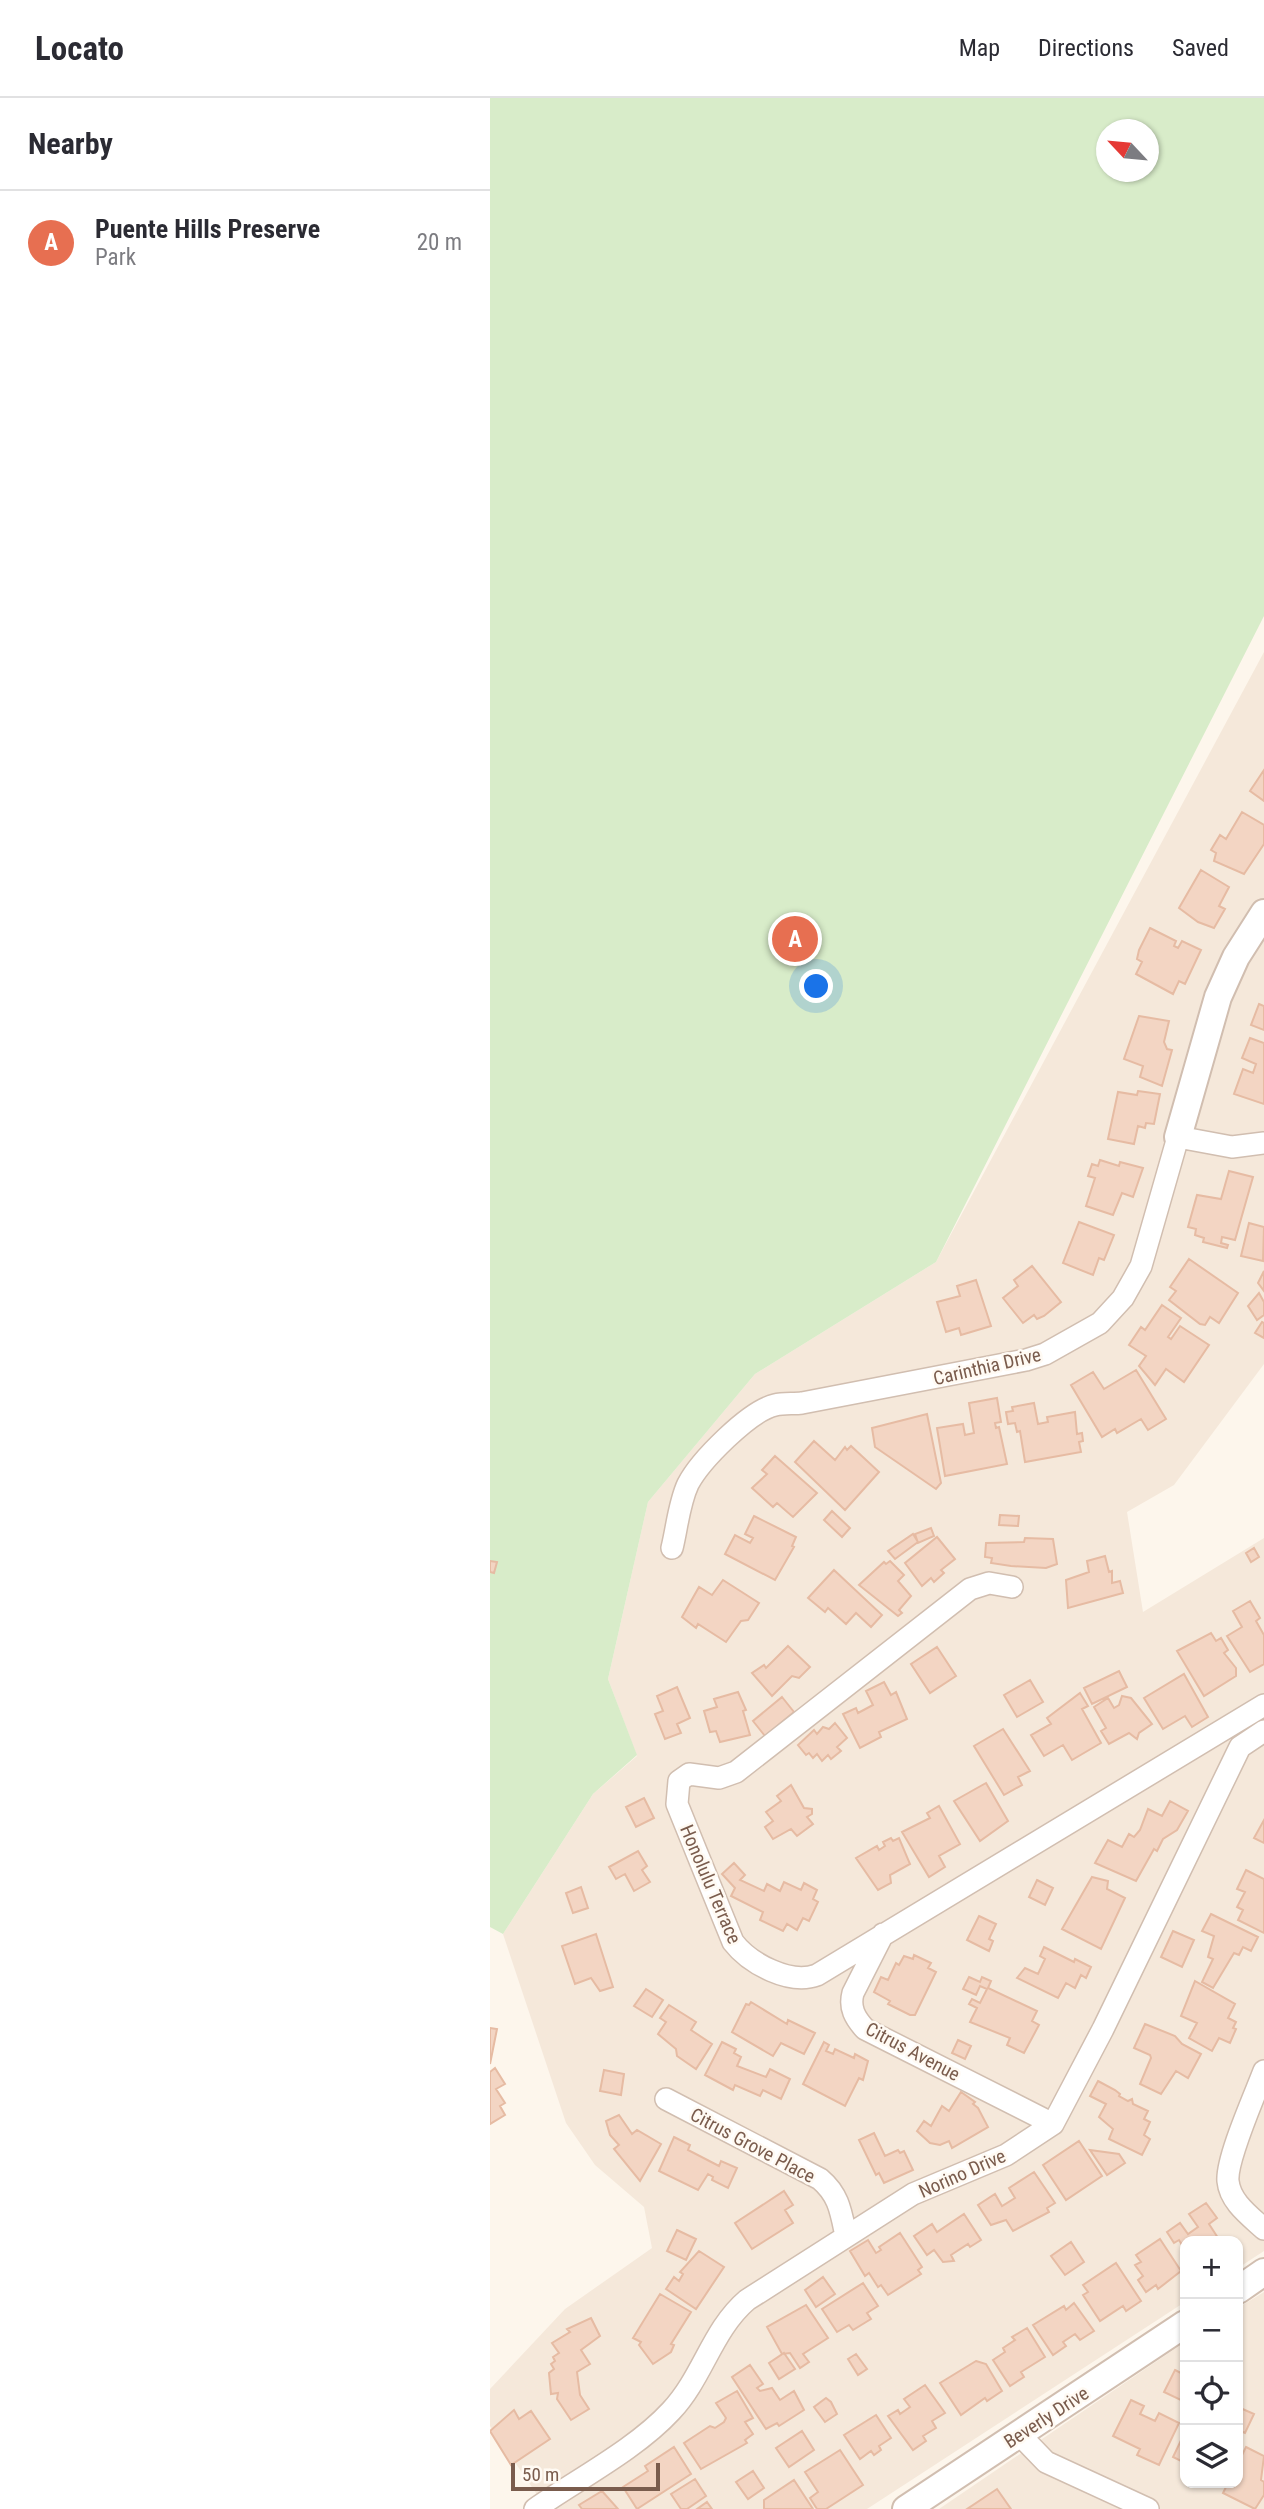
<!DOCTYPE html>
<meta charset="utf-8">
<style>
:root{--surface:#fff;--page:#f7f7f7;--text:#2b2b33;--muted:#7c7c81;--line:#e1e1e2;--accent:#e76f51}
body{margin:0;font-family:"Roboto Condensed",sans-serif;background:var(--page);color:var(--text)}
.controls{position:absolute;right:21px;bottom:21px;display:grid;overflow:hidden;border-radius:14px;box-shadow:0 2px 5px #0004}
.controls button{width:63px;height:63px;display:grid;place-items:center;padding:0;border:0;border-bottom:2px solid var(--line);background:var(--surface);color:var(--text);font:35px sans-serif}
.compass{position:absolute;left:606px;top:21px;width:63px;height:63px;border-radius:50%;background:var(--surface);box-shadow:0 2px 5px #0004;rotate:296deg}
.scale{position:absolute;left:21px;bottom:18px;width:149px;box-sizing:border-box;padding-left:7px;border:4px solid #7a5c4d;border-top:0;font-size:19px;line-height:24px;white-space:nowrap;color:#7a5c4d;-webkit-text-stroke:5px #fffaf3;paint-order:stroke}
.you{position:absolute;left:327px;top:889px;width:24px;height:24px;margin:-18px;border:5px solid #fff;border-radius:50%;background:#1a73e8;box-shadow:0 0 0 10px #1a73e833}
.badge{display:grid;place-items:center;width:46px;height:46px;border-radius:50%;background:var(--accent);color:#fff;font-size:23px;font-weight:700}
.pin{position:absolute;translate:-50% -50%;border:4px solid #fff;box-shadow:0 2px 7px #0006}
.list{margin:0;padding:0;list-style:none}
h2{display:flex;justify-content:space-between;align-items:center;height:91px;margin:0;padding:0 28px;font-size:30px}
h2 small{font-size:23px;font-weight:400;color:var(--muted)}
.list li{display:grid;grid-template-columns:46px 1fr auto;gap:21px;align-items:center;box-sizing:border-box;height:105px;padding:0 28px;border-top:2px solid var(--line)}
.list b{display:block;font-size:26px;white-space:nowrap}
.list p{margin:0;font-size:23px;white-space:nowrap;color:var(--muted)}
.list em{font-size:23px;font-style:normal;color:var(--muted)}
.icon{flex:none;width:38px;height:38px;fill:none;stroke:currentColor;stroke-width:2;stroke-linecap:round;stroke-linejoin:round}
.map{position:relative;flex:none;width:774px;height:2411px;overflow:hidden}
header{display:flex;align-items:center;gap:42px;box-sizing:border-box;height:98px;padding:0 35px;background:var(--surface);border-bottom:2px solid var(--line)}
header strong{font-size:33px}
nav{display:flex;gap:38px;margin-inline-start:auto;font-size:24px}
main{display:flex}
aside{flex:1;background:var(--surface)}
.map>svg:first-child{display:block}
</style>
<header>
<strong>Locato</strong>
<nav><a>Map</a><a>Directions</a><a>Saved</a></nav>
</header>
<main>
<aside>
<h2>Nearby<small></small></h2>
<ul class="list">
<li><span class="badge">A</span><div><b>Puente Hills Preserve</b><p>Park</p></div><em>20 m</em></li>
</ul>
</aside>
<div class="map">
<svg width="774" height="2411" viewBox="0 0 774 2411">
<rect width="100%" height="100%" fill="#fdf6ec"/>
<path fill="#f5e8da" d="M774 554V1266L684 1387 637 1414 653 1514 774 1440V2153L748 2170V2143H695V2204L377 2411H57L0 2328V2291L75 2211 162 2150 154 2109 105 2067 76 2025 13 1836 103 1696 147 1658 118 1581 158 1404 265 1276 446 1164Z
M774 2194V2411H449L695 2244V2385H748V2210Z"/>
<path fill="#d8ecc9" fill-rule="evenodd" d="M0 0H774V518L446 1164 265 1276 158 1404 118 1581 147 1657 103 1696 13 1836 0 1829ZM617 32H659V74H617Z"/>
<path fill="#f3d5c3" stroke="#e6bba3" stroke-width="2" d="M774 672V703L760 693Z
M752 714 774 727V746L754 776 724 763 726 755 721 752 730 737 736 741Z
M711 772 739 789 729 808 735 811 724 830 708 824 689 810Z
M660 830 686 843 684 848 688 850 692 843 711 852 695 886 689 883 683 896 646 876 652 864 647 861 649 852Z
M769 906 774 908V932L761 927Z
M649 918 679 923 674 944 677 951 682 952 672 988 650 979 653 968 634 961Z
M760 940 774 945V1006L744 996 753 971 763 975 766 966 752 960Z
M648 993 670 996 664 1026 656 1025 655 1030 648 1028 644 1046 618 1041 628 994 647 997Z
M610 1062 629 1068 630 1064 653 1070 643 1099 632 1095 623 1117 596 1108 605 1080 598 1078 602 1066 608 1068Z
M739 1073 763 1079 745 1142 732 1139 731 1145 738 1147 737 1150 713 1144 714 1140 705 1137 706 1131 698 1129 707 1097 731 1101Z
M589 1124 624 1137 614 1162 609 1160 603 1177 573 1165Z
M759 1125 774 1129 773 1163 751 1158Z
M699 1161 748 1195 729 1225 720 1219 715 1227 710 1226 679 1202 686 1193 680 1189Z
M542 1168 571 1204 554 1218 547 1221 544 1217 533 1225 513 1200 528 1188 524 1182Z
M774 1173V1193L768 1185Z
M486 1182 501 1228 471 1237 469 1230 456 1234 447 1204 470 1198 467 1188Z
M769 1195 774 1204V1217L767 1222 758 1208Z
M672 1207 691 1220 678 1239 681 1241 690 1228 719 1247 694 1284 676 1271 665 1287 649 1268 656 1258 639 1247 651 1229 655 1232Z
M772 1224 774 1225V1240L765 1235Z
M646 1272 676 1321 658 1332 651 1321 627 1335 625 1331 612 1339 581 1287 603 1274 614 1291Z
M507 1300 511 1324 505 1325 506 1330 509 1329 517 1366 455 1378 447 1330 473 1326 475 1337 484 1335 479 1305Z
M544 1305 548 1326 558 1324 557 1319 585 1314 587 1336 592 1335 593 1343 589 1344 591 1354 535 1364 530 1333 527 1334 525 1325 518 1326 516 1314 523 1313 522 1309Z
M437 1316 451 1385 446 1391 385 1349 382 1330Z
M324 1343 345 1362 355 1349 357 1352 361 1348 389 1374 355 1412 305 1364Z
M285 1358 327 1395 303 1419 287 1405 283 1409 262 1390 277 1376 272 1372Z
M342 1413 360 1430 352 1439 334 1422Z
M510 1417 529 1418 528 1428 509 1427Z
M264 1418 306 1439 302 1448 304 1449 285 1482 235 1456 245 1437 260 1445 263 1440 255 1436Z
M441 1430 444 1438 428 1445 425 1436Z
M423 1436 428 1444 405 1461 398 1453Z
M447 1439 465 1461 451 1472 454 1475 444 1484 441 1480 432 1488 415 1465Z
M535 1440 563 1441 567 1466 556 1470 521 1468 501 1465 502 1460 495 1459 496 1445 534 1444Z
M764 1450 769 1459 761 1464 756 1455Z
M615 1458 619 1474 622 1473V1485L630 1483 633 1495 578 1510 576 1482 599 1474 597 1463Z
M0 1463 7 1464 4 1475 0 1474Z
M400 1463 414 1477 408 1483 421 1498 409 1512 412 1515 408 1518 369 1487 394 1464 396 1466Z
M344 1472 392 1517 381 1529 366 1515 356 1526 338 1510 335 1514 318 1500Z
M233 1482 269 1505 258 1522 251 1523 236 1544 208 1526 206 1530 192 1519 209 1489 222 1497Z
M760 1503 770 1520 766 1523 774 1537V1566L760 1574 737 1538 752 1529 743 1513Z
M721 1535 726 1543 731 1540 738 1552 734 1555 746 1570V1578L714 1598 687 1553Z
M298 1548 320 1569 309 1580 302 1578 282 1598 262 1575 274 1567 276 1570Z
M447 1549 466 1578 440 1595 421 1566Z
M629 1573 637 1589 602 1606 594 1590Z
M694 1576 718 1619 702 1629 695 1618 673 1631 654 1600Z
M540 1582 553 1604 527 1619 514 1597Z
M394 1584 401 1597 406 1594 417 1621 389 1634 391 1639 370 1650 353 1616 366 1610 368 1615 383 1607 376 1593Z
M187 1589 200 1620 187 1626 191 1635 175 1641 165 1616 173 1613 167 1598Z
M248 1594 256 1612 253 1613 260 1637 230 1644 226 1633 220 1634 214 1613 227 1609 224 1601Z
M590 1595 598 1608 592 1611 611 1645 582 1662 573 1647 554 1658 541 1637 561 1626 557 1620Z
M632 1598 641 1600 662 1626 649 1635 647 1641 639 1635 619 1646 611 1633 616 1630 604 1609 618 1600 624 1610 629 1607Z
M292 1599 304 1614 275 1638 263 1623Z
M345 1625 357 1640 347 1649 351 1653 341 1661 338 1657 332 1663 327 1656 323 1660 319 1655 316 1657 308 1647 324 1632 327 1636 333 1629 339 1631Z
M513 1631 540 1673 528 1679 532 1687 514 1697 484 1648Z
M496 1685 518 1723 490 1743 464 1703Z
M301 1687 314 1710 322 1711V1716L317 1719 323 1726 307 1738 301 1731 283 1741 275 1729 283 1723 276 1714 291 1703 287 1698Z
M154 1700 164 1720 146 1729 136 1709Z
M680 1703 698 1713 687 1732 673 1741 667 1753 664 1751 646 1783 605 1765 618 1742 632 1749 639 1736 644 1739 650 1732 658 1711 672 1718Z
M449 1708 470 1746 449 1758 455 1769 439 1779 412 1734 440 1720 437 1715Z
M774 1722V1745L764 1740Z
M401 1740 403 1743 409 1740 420 1766 400 1777 401 1785 388 1792 366 1760 387 1748 389 1752 395 1748 393 1744Z
M148 1753 157 1768 152 1772 160 1784 144 1793 135 1776 126 1781 119 1769Z
M244 1765 255 1777 250 1782 274 1793 277 1786 290 1793 294 1784 311 1792 314 1785 327 1792 323 1801 328 1804 319 1823 313 1820 307 1832 297 1826 293 1833 270 1822 273 1814 241 1798 245 1790 232 1776Z
M756 1772 774 1781V1835L748 1822 753 1812 747 1809 755 1794 747 1791Z
M602 1779 618 1783 617 1791 635 1800 611 1851 572 1831Z
M547 1782 563 1790 555 1807 539 1799Z
M91 1789 98 1810 83 1815 76 1795Z
M721 1816 768 1839 761 1853 753 1849 749 1857 744 1855 723 1890 712 1884 723 1861 718 1859 724 1838 712 1833Z
M489 1818 506 1826 499 1841 503 1843 499 1853 477 1842Z
M683 1833 704 1842 692 1869 671 1859Z
M106 1836 123 1889 110 1893 101 1880 85 1886 72 1848Z
M554 1849 584 1864 585 1861 601 1869 596 1880 591 1877 585 1890 576 1885 568 1900 527 1880 535 1870 548 1876 555 1861 550 1858Z
M424 1857 441 1865 438 1870 446 1874 425 1917H420L398 1906 400 1903 384 1894 391 1879 398 1882 406 1865 409 1867 414 1858 423 1861Z
M479 1879 490 1884 492 1879 501 1883 498 1890 547 1913 542 1923 549 1927 534 1955 517 1947 520 1940 480 1924 487 1910 479 1906 482 1901 490 1905 497 1891 490 1888 486 1897 473 1891Z
M705 1883 745 1906 738 1920 746 1924 743 1930 746 1931 740 1945 729 1940 722 1953 699 1940 707 1925 691 1918Z
M156 1891 173 1902 162 1919 144 1908Z
M261 1904 297 1926 298 1922 325 1935 314 1956 291 1945 283 1958 242 1934 256 1906 259 1907Z
M179 1907 206 1924 201 1932 222 1946 206 1971 187 1958 186 1951 168 1936 176 1924 170 1920Z
M655 1926 685 1938 692 1946 711 1956 698 1980 686 1973 671 1996 650 1986 661 1960 660 1957 644 1950Z
M0 1930 7 1931 0 1966Z
M468 1942 481 1948 475 1961 462 1955Z
M232 1944 246 1951 244 1955 251 1959 247 1968 276 1979 280 1971 300 1981 291 2001 273 1992 270 1998 245 1987 243 1992 215 1977Z
M334 1944 339 1947 336 1953 343 1956 345 1951 364 1960 365 1956 378 1963 373 1982 369 1980 355 2008 313 1986Z
M5 1970 15 1986 6 1991 15 2005 10 2008 15 2017 0 2026V1974Z
M114 1972 134 1976 131 1997 110 1993Z
M608 1983 625 1992 630 1996 629 1998 638 2003 642 2001 643 2006 658 2013 654 2021 660 2024 654 2037 660 2041 652 2057 619 2041 623 2031 609 2019 616 2006 600 1998Z
M471 1994 485 2004 483 2006 488 2010 498 2029 462 2050 459 2043 450 2047 440 2045 427 2033 434 2023 441 2028 452 2008 459 2013Z
M129 2017 142 2036 147 2032 171 2046 150 2083 124 2051 129 2047 120 2037 116 2023Z
M384 2035 395 2058 408 2052 410 2055 414 2053 423 2072 394 2085 389 2075 386 2077 369 2042Z
M184 2039 200 2047 198 2052 229 2068 231 2063 247 2070 238 2090 222 2082 223 2079 218 2076 208 2092 169 2073Z
M589 2043 612 2078 576 2102 553 2067Z
M600 2052 629 2056 635 2065 617 2077Z
M544 2074 565 2105 557 2110 559 2114 523 2133 516 2122 501 2127 488 2107 505 2096 512 2108 525 2100 519 2090Z
M294 2093 303 2107 295 2112 303 2125 262 2151 245 2125Z
M716 2105 727 2120 719 2126 730 2143H695V2152L689 2142 684 2145 677 2134 690 2125 698 2136 708 2129 699 2116Z
M474 2116 491 2142 480 2149 478 2146 461 2157 464 2163 453 2164 444 2152 437 2157 424 2138 442 2126 447 2134Z
M187 2132 206 2141 196 2162 177 2153Z
M410 2135 432 2169 428 2172 431 2176 398 2197 391 2187 388 2189 379 2175 375 2178 360 2153 378 2142 386 2155 391 2152 389 2149Z
M670 2141 691 2173 668 2191 666 2187 656 2194 648 2182 653 2178 645 2167 651 2164 646 2157Z
M581 2144 594 2164 575 2177 561 2158Z
M209 2153 234 2169 206 2211 176 2191 184 2179 189 2183 193 2176 190 2174Z
M626 2165 651 2203 636 2213 633 2208 610 2223 593 2197 598 2194 593 2187Z
M333 2179 345 2196 326 2209 315 2192Z
M373 2185 388 2208 377 2215 381 2221 363 2232 359 2227 347 2234 332 2211Z
M170 2196 201 2214 181 2246 184 2247 181 2254 163 2266 149 2247 151 2244 143 2240Z
M584 2205 604 2233 590 2242 585 2236 573 2244 576 2248 563 2257 543 2227 574 2208 576 2212Z
M316 2207 338 2240 313 2256 319 2264 310 2270 300 2255 292 2256 277 2229Z
M101 2220 110 2238 91 2252 100 2266 87 2274 90 2297 99 2311 81 2322 67 2301 68 2295 61 2296 59 2275 64 2271 61 2266 65 2263 63 2259 69 2255 62 2245 80 2234 77 2231Z
M537 2230 555 2259 531 2274 534 2279 520 2288 503 2262 515 2254 513 2250 525 2242 522 2239Z
M294 2255 305 2271 289 2281 279 2265Z
M366 2256 377 2271 368 2277 358 2261Z
M486 2263 496 2266 512 2293 497 2303 495 2300 471 2317 450 2285Z
M260 2267 273 2286 267 2290 270 2293 282 2290 290 2302 304 2293 314 2312 289 2328 287 2325 276 2331 242 2279Z
M685 2272 695 2277V2304L674 2294Z
M435 2287 455 2315 442 2323 446 2330 433 2338 436 2343 423 2352 398 2318 408 2312 410 2316 420 2309 414 2301Z
M247 2293 263 2320 255 2324 263 2336 255 2342 257 2345 211 2371 194 2345 220 2328 225 2330 234 2324 236 2320 226 2305Z
M336 2300 341 2304 347 2316 335 2324 324 2309Z
M641 2302 654 2308 650 2316 665 2323 669 2315 689 2325 669 2367 647 2357 650 2351 623 2338Z
M748 2309 764 2316 755 2335 748 2332Z
M24 2312 29 2321 41 2313 60 2341 21 2367 0 2333Z
M386 2317 401 2340 389 2348 391 2352 384 2357 381 2353 370 2361 354 2337Z
M312 2333 324 2352 299 2369 286 2350Z
M695 2334V2365L683 2359Z
M184 2349 201 2376 147 2411 133 2389 158 2373 155 2368Z
M756 2349 774 2358 771 2382 774 2384V2397L765 2411 733 2395 738 2385H748V2365Z
M350 2352 373 2387 336 2411H327L320 2400 328 2394 315 2374Z
M263 2373 274 2390 258 2401 246 2384Z
M205 2381 216 2398 197 2411H191L181 2396Z
M304 2382 323 2411H274V2402Z
M507 2391 521 2411H477Z
M112 2393 128 2411H92L89 2407Z
M217 2404 222 2411H207Z"/>
<g fill="none" stroke-linecap="round" stroke-linejoin="round">
<g stroke="#d1beb0" stroke-width="24">
<path id="minor" d="M182 1450C187 1430 189 1405 198 1386 210 1363 259 1313 285 1307 293 1305 303 1306 312 1305L536 1262 555 1256 610 1225 633 1200 651 1168 688 1039 742 1049 774 1045
M522 1489 499 1485 480 1491 246 1674 229 1680 199 1676 189 1683 187 1706 243 1844C260 1866 300 1887 327 1877L774 1607
M393 1836 363 1895C359 1910 365 1920 375 1931L563 2026
M774 1973C765 1997 736 2061 738 2083 740 2104 760 2118 774 2131
M176 2001 330 2081C349 2097 351 2114 356 2138
M529 2336 556 2364 658 2411
M45 2411C88 2381 146 2351 181 2313 213 2279 222 2232 257 2202L423 2096 516 2057 563 2026 613 1931 750 1649 774 1633"/>
</g>
<g stroke="#d1beb0" stroke-width="30">
<path id="tertiary" d="M688 1039 728 899 746 859 774 815
M748 2192 774 2174
M416 2411 695 2226"/>
</g>
<use href="#minor" stroke="#fff" stroke-width="21"/>
<use href="#tertiary" stroke="#fff" stroke-width="26"/>
</g>
<g text-anchor="middle" stroke-width="5" stroke-linejoin="round" paint-order="stroke">
<g font-size="19" fill="#7a5c4d" stroke="#fffaf3">
<text transform="translate(497 1268) rotate(-13)" y="7">Carinthia Drive</text>
<text transform="translate(221 1786) rotate(67)" y="7">Honolulu Terrace</text>
<text transform="translate(423 1953) rotate(28)" y="7">Citrus Avenue</text>
<text transform="translate(263 2047) rotate(28)" y="7">Citrus Grove Place</text>
<text transform="translate(472 2075) rotate(-24)" y="7">Norino Drive</text>
<text transform="translate(556 2319) rotate(-33)" y="7">Beverly Drive</text>
</g>
</g>
</svg>
<div class="controls">
<button>+</button>
<button>−</button>
<button><svg class="icon" aria-label="locate" viewBox="0 0 24 24"><circle cx="12" cy="12" r="6"/><path d="M12 2v4M12 18v4M2 12h4M18 12h4"/></svg></button>
<button><svg class="icon" aria-label="layers" viewBox="0 0 24 24"><path d="M12 4l9 5-9 5-9-5zM3 14l9 5 9-5"/></svg></button>
</div>
<svg class="compass" viewBox="-18 -18 36 36"><path d="M0-13l5 13h-10z" fill="#e53935"/><path d="M0 13l5-13h-10z" fill="#7c7c81"/></svg>
<div class="scale">50 m</div>
<div class="you"></div>
<div class="pin badge" style="left:305px;top:841px">A</div>
</div>
</main>
